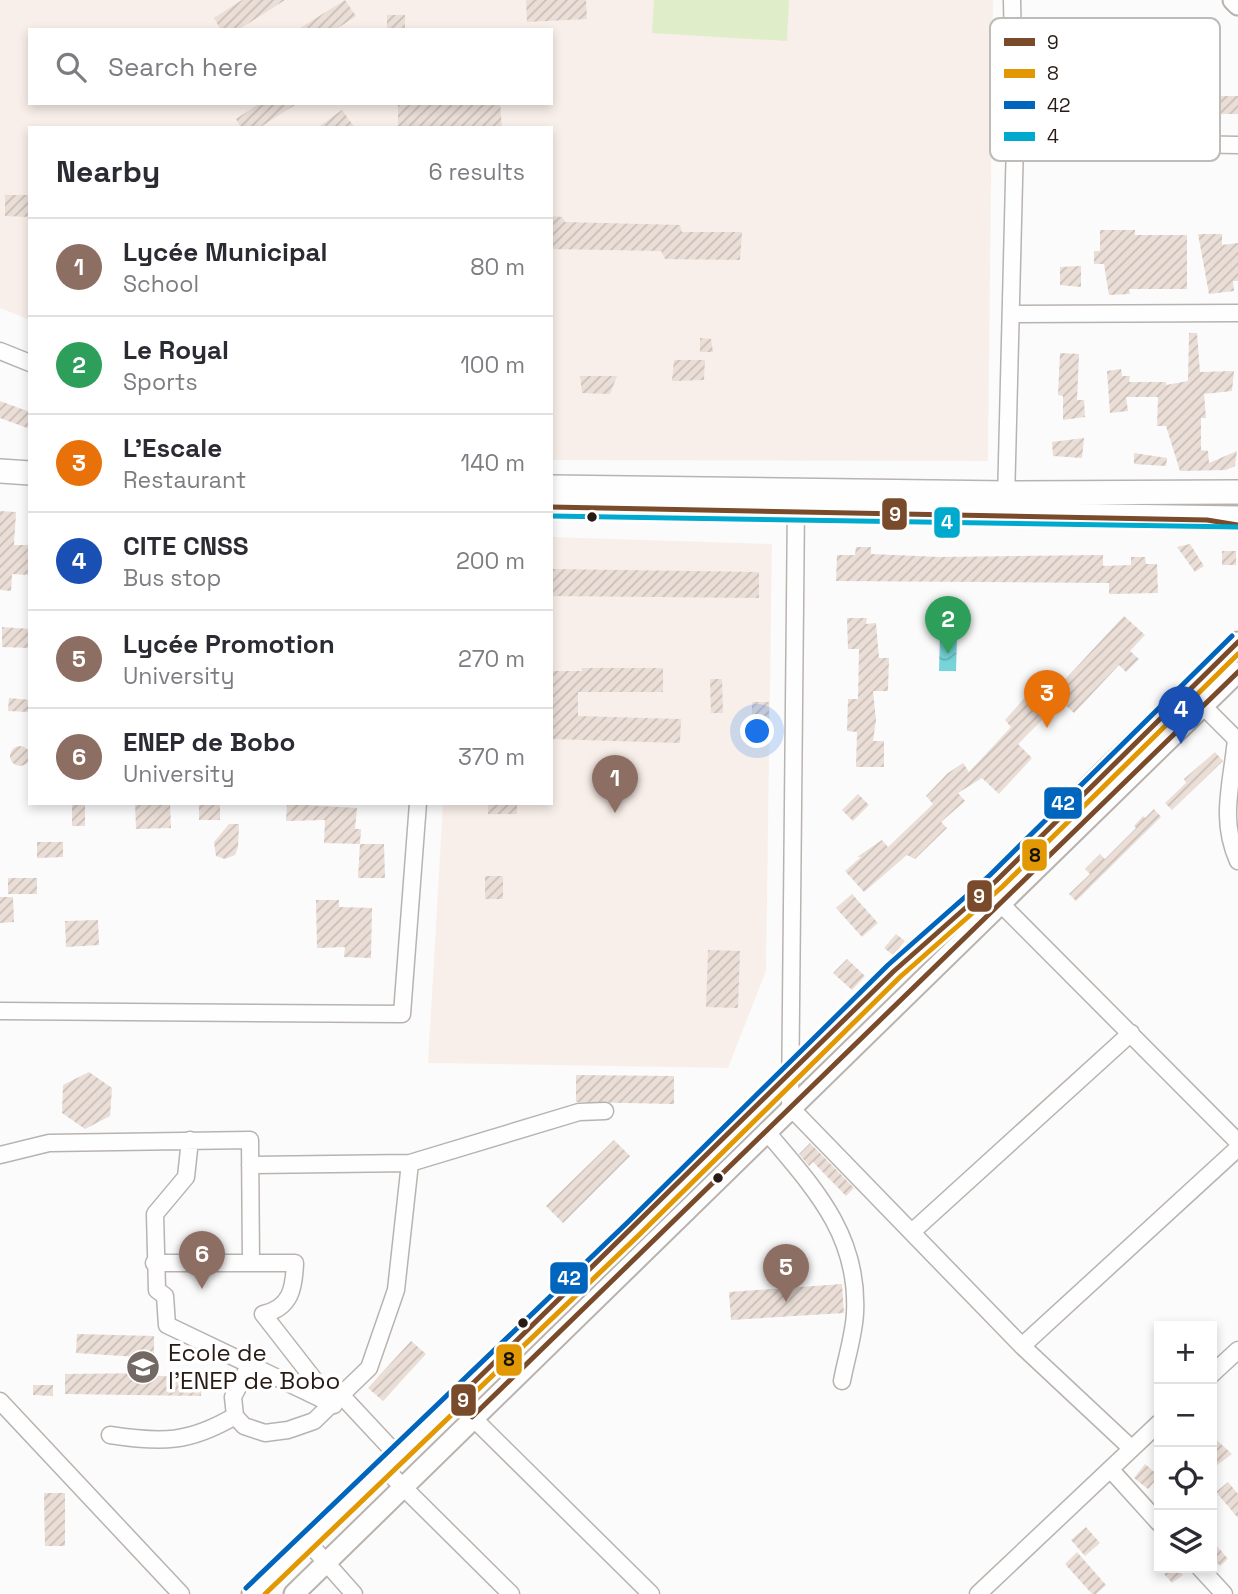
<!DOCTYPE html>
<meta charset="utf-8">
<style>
:root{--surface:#fff;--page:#f7f7f7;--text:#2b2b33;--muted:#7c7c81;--line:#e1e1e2;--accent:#d93025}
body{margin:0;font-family:"Space Grotesk",sans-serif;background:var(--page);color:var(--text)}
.controls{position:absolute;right:21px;bottom:21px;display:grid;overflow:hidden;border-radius:0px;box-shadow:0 4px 10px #0003}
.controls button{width:63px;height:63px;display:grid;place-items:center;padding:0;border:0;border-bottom:2px solid var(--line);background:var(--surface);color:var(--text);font:35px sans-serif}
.you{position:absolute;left:758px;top:732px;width:24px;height:24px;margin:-18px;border:5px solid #fff;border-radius:50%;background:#1a73e8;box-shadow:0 0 0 10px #1a73e833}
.badge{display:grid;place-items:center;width:46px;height:46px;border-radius:50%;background:var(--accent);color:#fff;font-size:23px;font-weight:700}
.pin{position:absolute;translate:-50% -58px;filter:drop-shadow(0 2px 4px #0008)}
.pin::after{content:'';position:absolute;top:37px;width:24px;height:21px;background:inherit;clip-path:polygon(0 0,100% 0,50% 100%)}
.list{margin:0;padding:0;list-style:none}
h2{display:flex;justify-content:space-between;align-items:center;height:91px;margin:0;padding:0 28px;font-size:30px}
h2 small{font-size:23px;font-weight:400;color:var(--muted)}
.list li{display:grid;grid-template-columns:46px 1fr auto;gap:21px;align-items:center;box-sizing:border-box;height:98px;padding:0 28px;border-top:2px solid var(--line)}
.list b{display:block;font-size:26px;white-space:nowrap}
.list p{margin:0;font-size:23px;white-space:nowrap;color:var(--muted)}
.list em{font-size:23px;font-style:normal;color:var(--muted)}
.icon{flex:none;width:38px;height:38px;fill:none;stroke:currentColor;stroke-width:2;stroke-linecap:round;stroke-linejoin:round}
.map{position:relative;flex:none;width:1238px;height:1594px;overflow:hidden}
.search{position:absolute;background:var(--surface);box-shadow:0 4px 10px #0003;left:28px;top:28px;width:525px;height:77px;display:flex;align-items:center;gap:18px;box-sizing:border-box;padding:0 24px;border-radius:0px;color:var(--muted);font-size:26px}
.panel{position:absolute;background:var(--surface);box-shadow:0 4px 10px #0003;left:28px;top:126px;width:525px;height:679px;border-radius:0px}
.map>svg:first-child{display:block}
</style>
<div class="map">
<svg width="1238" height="1594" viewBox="0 0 1238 1594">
<defs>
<pattern id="water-waves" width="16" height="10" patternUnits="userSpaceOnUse" patternTransform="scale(1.75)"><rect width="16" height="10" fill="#77d4d9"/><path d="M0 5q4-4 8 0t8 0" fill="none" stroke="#67b5b9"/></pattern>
<pattern id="building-hatch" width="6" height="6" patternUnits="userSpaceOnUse" patternTransform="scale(1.75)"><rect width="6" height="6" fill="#eaded7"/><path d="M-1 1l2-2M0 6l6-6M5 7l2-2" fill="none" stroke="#c9beb8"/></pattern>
</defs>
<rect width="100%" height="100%" fill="#fbfbfb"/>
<path fill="#f9efea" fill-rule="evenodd" d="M0 0H993L988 461 551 460V128H30V320L0 308ZM30 30H551V103H30Z
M551 537 772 544 766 971 728 1068 428 1063 443 803H551Z"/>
<path fill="#dfeec8" d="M654 0H789L787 41 652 33Z"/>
<path fill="url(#water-waves)" d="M940 636H957L956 671H939Z"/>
<path fill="url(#building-hatch)" d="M242 0H285L238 30H221L214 18Z
M345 0 356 16 335 30H297Z
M526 0H586L587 19 527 22Z
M387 15H405V30H387Z
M1204 96H1238V114H1204Z
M260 103H298L259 128H241L236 119Z
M398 103H500L502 128H398Z
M342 110 355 128H317Z
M5 195H30V217L5 216Z
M551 216 562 217 565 222 680 225 682 232H742L740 260 665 259 661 251 551 249Z
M1100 230H1135V235H1187V289H1129L1130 294 1109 295 1104 264H1094V251H1100Z
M1198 234H1222V245L1238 243V281H1233L1234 291 1209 294Z
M1081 266V287L1060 285V267Z
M1189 333H1197L1200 372 1234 371 1232 391 1204 394 1206 418H1201V450L1208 451 1209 463 1237 451 1235 466 1226 470 1180 471 1166 426H1157L1158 397H1126L1128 411 1110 413 1107 371 1121 369 1122 376H1130L1129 382H1166V385L1188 381Z
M700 338 711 339 713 352H700Z
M1060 353 1079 354 1077 400H1084L1085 417 1063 420V396L1058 395Z
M674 360H705L704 380 672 381Z
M580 376H617L610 394 582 393Z
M0 401 30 412V429L0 418Z
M1084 438 1082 458 1053 456 1052 442Z
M1134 453 1167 458 1166 466 1134 464Z
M0 511 16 512 14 545H30V575L12 574 11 591 0 590Z
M1190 544 1204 566 1195 572 1177 547Z
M856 547H871V554L940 557 1103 555V566L1131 565V557H1145L1146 564H1157L1158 593 1109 594V583L836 581 837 555H855Z
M1222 551H1236V565H1222Z
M551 569 759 572V598L551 596Z
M1124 616 1145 635 1130 651 1139 659 1126 672 1119 665 1074 713 1061 701 1018 744 1032 758 999 794 982 778 958 793 965 801 941 822 947 828 915 859 907 855 864 892 845 871 861 857H857L882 840 888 847 933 804 926 796 948 773 963 763 969 772 1011 727 1005 720 1033 689 1046 700Z
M847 618H867L866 624 876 623 879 658H889L888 691H873L876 720 873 741H884V767H856L857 732 847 731 848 699H858L859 649H848Z
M2 627 30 629V648L2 647Z
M582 668H663V692H578V716L681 719 680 743 551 739V671H582Z
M710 679H722L723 713H711Z
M9 698 30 700V712L8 711Z
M752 702H769V736H752Z
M10 756a10 10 0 1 1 20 0a10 10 0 1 1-20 0Z
M1215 752 1223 761 1172 810 1165 803 1186 783 1184 779Z
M858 794 869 805 853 821 842 810Z
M72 803H85V826H72Z
M135 803H170L171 828 136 829Z
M199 803H220V820H199Z
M488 803H517V814H488Z
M287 804 357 808 355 829H361L360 844 324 843 325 820 286 821Z
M1154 809 1161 817 1076 901 1069 894 1090 874 1085 869 1100 854 1105 859 1136 828 1134 826 1143 816 1145 818Z
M229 824H239L238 847 235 855 225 859 216 856 214 842Z
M37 842H63V857L37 858Z
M360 844H384L385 878H358Z
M485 876H503V899H485Z
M8 878H37V894H8Z
M852 894 878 923 862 937 836 908Z
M0 897H13L14 922 0 923Z
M316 900H339V907L372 908 371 958 344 957 345 947 317 948Z
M98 920 99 945 66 947 65 921Z
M896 934 905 941 893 955 884 948Z
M708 950 740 951 738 1008 706 1007Z
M847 959 865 976 852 990 833 973Z
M89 1072 112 1088 110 1116 85 1129 62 1113 63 1085Z
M576 1075 674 1076V1104L576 1102Z
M614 1140 630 1156 563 1223 546 1206Z
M810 1143 854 1188 846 1196 813 1162 809 1166 799 1154Z
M842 1284 844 1313 731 1320 729 1292Z
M77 1334 154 1336V1358L76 1353Z
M411 1341 426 1354 383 1401 368 1388Z
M154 1373V1376H202L201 1396 65 1394V1374Z
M33 1385H53V1396L33 1395Z
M1212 1436 1232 1454 1212 1469Z
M1145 1464 1159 1476 1148 1489 1134 1478Z
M1228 1482 1238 1494V1518L1216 1492Z
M44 1493H65V1546H45Z
M1086 1527 1100 1543 1085 1556 1071 1540Z
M1212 1540 1228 1559 1220 1566 1212 1557Z
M1077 1552 1106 1585 1096 1594H1092L1065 1564Z
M1173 1568H1177L1183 1575 1172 1583 1164 1574Z"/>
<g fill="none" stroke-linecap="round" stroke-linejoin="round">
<g stroke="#b9b3af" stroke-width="19">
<path id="minor" d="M1015 141 1238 145
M1011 314 1238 313
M0 351 30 363
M1006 501 1015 141 1012 0
M796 504 790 1107 1022 1346 1131 1448
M1203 706 1236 739C1232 783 1219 819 1238 861
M999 892 1002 905 1238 1142
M0 1011 402 1014 418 803
M766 1131C813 1187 859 1234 855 1313 854 1335 846 1359 842 1381
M190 1140 186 1177 155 1214 157 1290 165 1296 167 1325 334 1405
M0 1155 49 1143 250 1140 251 1263
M250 1165 410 1163 579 1112 605 1111
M913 1231 1131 1033
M154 1263H295C294 1288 291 1308 263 1314L330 1400
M1022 1346 1238 1148
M250 1364 233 1397 235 1416 244 1426 265 1433 288 1430 314 1421 369 1368 396 1290 410 1163
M1212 1374 1238 1350
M461 1395 472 1417 651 1594
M342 1396 398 1456
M0 1401 181 1594
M110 1435C162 1443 189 1443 235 1416
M384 1468 511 1594
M1111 1470 1159 1523
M307 1541 354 1594
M1200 1568 1224 1594
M978 1594 1159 1423"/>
</g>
<g stroke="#b9b3af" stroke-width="23">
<path id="major" d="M1233 0 1238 5
M252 1594 634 1228 894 971 996 881 1106 769 1238 642
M294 1594 1238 672"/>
</g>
<g stroke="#b9b3af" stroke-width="26">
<path id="highway" d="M0 471 30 473
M551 487 1007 493 1238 492
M551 507 1238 518"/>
</g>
<use href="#minor" stroke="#fefefe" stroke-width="16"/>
<use href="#major" stroke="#fefefe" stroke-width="19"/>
<use href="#highway" stroke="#fefefe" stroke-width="23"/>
<g stroke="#fff" stroke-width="10">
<path id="bus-1" d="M551 507 1207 520 1238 525
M1238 642 996 881 894 971 461 1395 472 1417 1238 672"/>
</g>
<g stroke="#fff" stroke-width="10">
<path id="bus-2" d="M265 1594 640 1234 900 977 1002 887 1238 654"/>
</g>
<g stroke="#fff" stroke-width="10">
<path id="bus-3" d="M246 1588 628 1222 888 965 990 875 1232 636"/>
</g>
<g stroke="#fff" stroke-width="10">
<path id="bus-4" d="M551 516 1238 527"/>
</g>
<use href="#bus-1" stroke="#7a4b2a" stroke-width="5"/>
<use href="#bus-2" stroke="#e29802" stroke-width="5"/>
<use href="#bus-3" stroke="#0065bd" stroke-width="5"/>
<use href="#bus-4" stroke="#00a9ce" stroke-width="5"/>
</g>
<defs>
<g id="school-disc" transform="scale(1.75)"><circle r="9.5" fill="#726965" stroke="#fff"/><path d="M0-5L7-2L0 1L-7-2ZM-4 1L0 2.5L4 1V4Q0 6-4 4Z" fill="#fff"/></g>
</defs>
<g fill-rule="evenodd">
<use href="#school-disc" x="143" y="1367"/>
</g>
<g fill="#281b14" stroke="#fff" stroke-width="2.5">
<circle cx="592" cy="517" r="6"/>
<circle cx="718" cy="1178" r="6"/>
<circle cx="523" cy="1323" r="6"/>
</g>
<g text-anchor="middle" stroke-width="7" stroke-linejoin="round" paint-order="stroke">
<g font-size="24" fill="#281b14" stroke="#fff" text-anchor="start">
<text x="168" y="1361">Ecole de<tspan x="168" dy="28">l'ENEP de Bobo</tspan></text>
</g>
</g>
<rect x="990" y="18" width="230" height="143" rx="10" fill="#fff" stroke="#bebbb8" stroke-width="2"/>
<rect x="1004" y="38" width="31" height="8" fill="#7a4b2a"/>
<rect x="1004" y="69" width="31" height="9" fill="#e29802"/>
<rect x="1004" y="101" width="31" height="8" fill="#0065bd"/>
<rect x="1004" y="132" width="31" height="9" fill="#00a9ce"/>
<g font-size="19" fill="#281b14">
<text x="1047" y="49">9</text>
<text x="1047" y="80">8</text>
<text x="1047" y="112">42</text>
<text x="1047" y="143">4</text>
</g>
<g stroke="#fff" stroke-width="2.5">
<rect x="881" y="497" width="27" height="34" rx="7" fill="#7a4b2a"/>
<rect x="933" y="506" width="28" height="33" rx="7" fill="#00a9ce"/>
<rect x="1043" y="786" width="40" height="34" rx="7" fill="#0065bd"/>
<rect x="1021" y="838" width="27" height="34" rx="7" fill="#e29802"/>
<rect x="966" y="879" width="27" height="34" rx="7" fill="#7a4b2a"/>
<rect x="549" y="1261" width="40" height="34" rx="7" fill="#0065bd"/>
<rect x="495" y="1343" width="28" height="34" rx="7" fill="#e29802"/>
<rect x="450" y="1383" width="27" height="34" rx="7" fill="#7a4b2a"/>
</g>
<g font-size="19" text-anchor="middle" font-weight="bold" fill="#fff">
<text x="895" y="521">9</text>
<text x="947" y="529">4</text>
<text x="1063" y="810">42</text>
<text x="979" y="903">9</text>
<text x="569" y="1285">42</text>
<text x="463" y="1407">9</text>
</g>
<g font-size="19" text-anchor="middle" font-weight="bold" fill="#111">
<text x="1035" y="862">8</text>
<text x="509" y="1366">8</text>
</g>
</svg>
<div class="controls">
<button>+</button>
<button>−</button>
<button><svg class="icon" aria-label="locate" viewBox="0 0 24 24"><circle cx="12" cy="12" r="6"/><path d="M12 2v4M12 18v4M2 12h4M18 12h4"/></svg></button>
<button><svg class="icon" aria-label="layers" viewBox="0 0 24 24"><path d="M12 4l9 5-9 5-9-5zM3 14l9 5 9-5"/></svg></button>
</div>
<div class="you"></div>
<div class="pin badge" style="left:615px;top:813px;background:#8d6e63">1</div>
<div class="pin badge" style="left:948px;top:654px;background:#2e9e5b">2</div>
<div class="pin badge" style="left:1047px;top:728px;background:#e8710a">3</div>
<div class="pin badge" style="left:1181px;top:744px;background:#1a4fb4">4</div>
<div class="pin badge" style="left:786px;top:1302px;background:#8d6e63">5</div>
<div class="pin badge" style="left:202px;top:1289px;background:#8d6e63">6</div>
<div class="search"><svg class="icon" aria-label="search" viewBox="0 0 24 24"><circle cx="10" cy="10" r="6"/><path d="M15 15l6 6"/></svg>Search here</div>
<section class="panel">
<h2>Nearby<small>6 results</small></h2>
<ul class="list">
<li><span class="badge" style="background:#8d6e63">1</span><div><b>Lycée Municipal</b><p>School</p></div><em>80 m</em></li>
<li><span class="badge" style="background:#2e9e5b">2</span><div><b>Le Royal</b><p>Sports</p></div><em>100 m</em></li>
<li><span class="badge" style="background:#e8710a">3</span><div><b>L'Escale</b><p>Restaurant</p></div><em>140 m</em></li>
<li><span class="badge" style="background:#1a4fb4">4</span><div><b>CITE CNSS</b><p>Bus stop</p></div><em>200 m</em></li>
<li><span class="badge" style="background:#8d6e63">5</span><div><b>Lycée Promotion</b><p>University</p></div><em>270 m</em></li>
<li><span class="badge" style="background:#8d6e63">6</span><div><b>ENEP de Bobo</b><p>University</p></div><em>370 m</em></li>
</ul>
</section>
</div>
